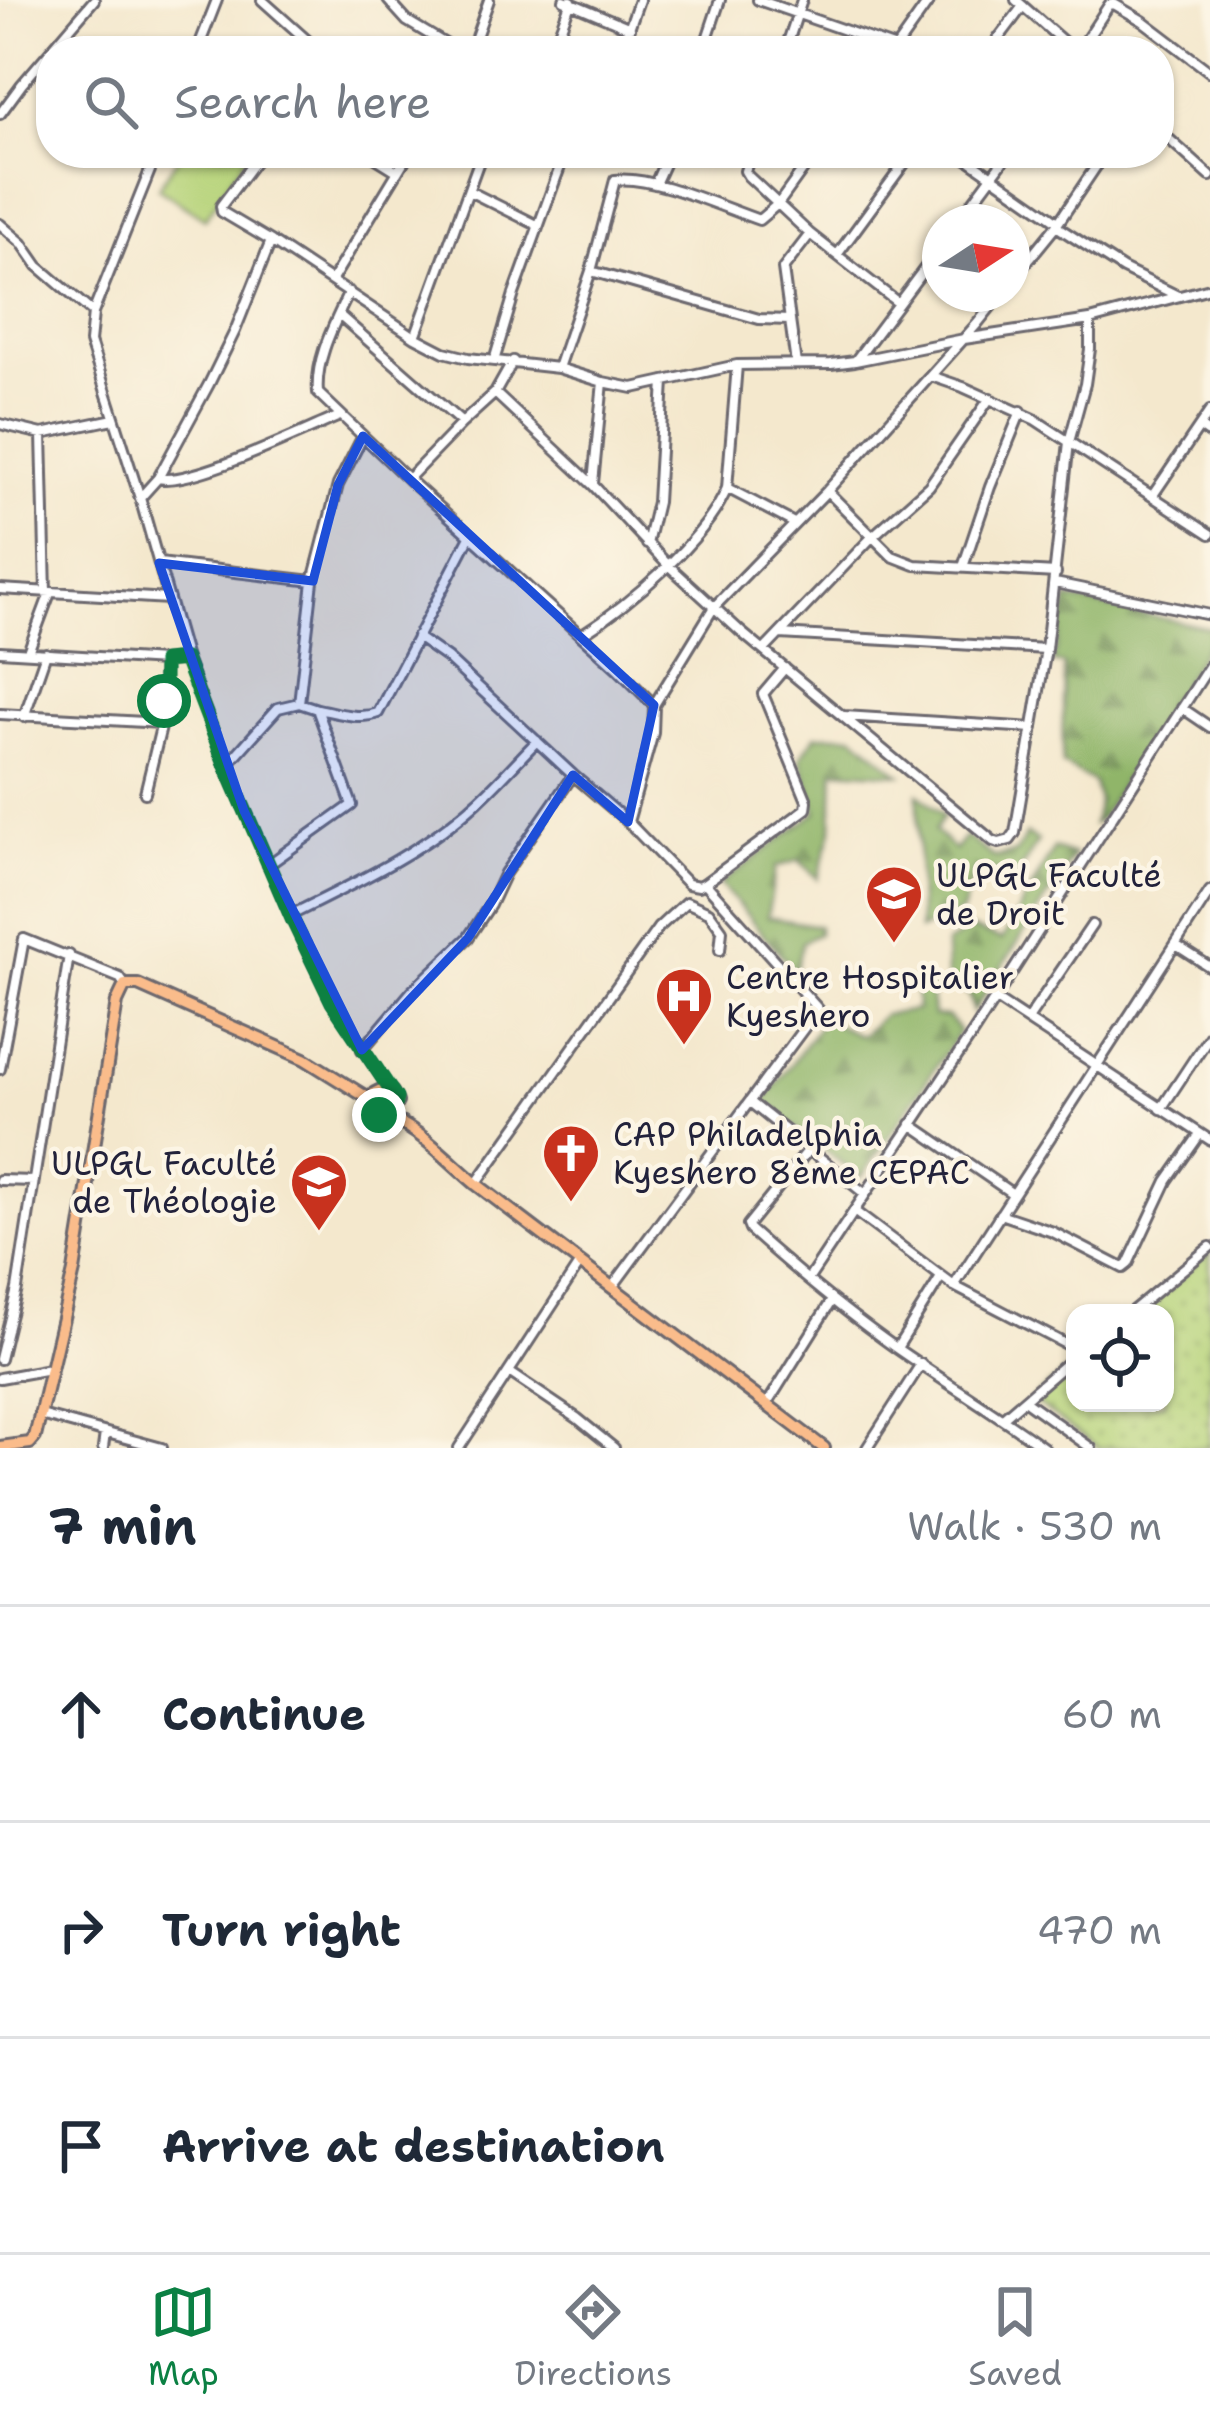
<!DOCTYPE html>
<meta charset="utf-8">
<style>
:root{--surface:#fff;--page:#f2f2f3;--text:#1f2937;--muted:#747a83;--line:#e0e1e3;--accent:#0b8043}
body{margin:0;font-family:"Shantell Sans",sans-serif;background:var(--page);color:var(--text)}
.controls{position:absolute;right:36px;bottom:36px;display:grid;overflow:hidden;border-radius:24px;box-shadow:0 3px 9px #0004}
.controls button{width:108px;height:108px;display:grid;place-items:center;padding:0;border:0;border-bottom:3px solid var(--line);background:var(--surface);color:var(--text);font:60px sans-serif}
.compass{position:absolute;left:922px;top:204px;width:108px;height:108px;border-radius:50%;background:var(--surface);box-shadow:0 3px 9px #0004;rotate:78deg}
.stop{position:absolute;width:36px;height:36px;margin:-27px;border:9px solid #0b8043;border-radius:50%;background:#fff}
.stop.end{background:#0b8043;border-color:#fff;box-shadow:0 3px 12px #0008}
.list{margin:0;padding:0;list-style:none}
h2{display:flex;justify-content:space-between;align-items:center;height:156px;margin:0;padding:0 48px;font-size:51px}
h2 small{font-size:39px;font-weight:400;color:var(--muted)}
.list li{display:grid;grid-template-columns:78px 1fr auto;gap:36px;align-items:center;box-sizing:border-box;height:216px;padding:0 48px;border-top:3px solid var(--line)}
.list b{display:block;font-size:45px;white-space:nowrap}
.list em{font-size:39px;font-style:normal;color:var(--muted)}
.icon{flex:none;width:66px;height:66px;fill:none;stroke:currentColor;stroke-width:2;stroke-linecap:round;stroke-linejoin:round}
.map{position:relative;flex:none;width:1210px;height:1448px;overflow:hidden}
.search{position:absolute;background:var(--surface);box-shadow:0 3px 9px #0004;left:36px;right:36px;top:36px;height:132px;display:flex;align-items:center;gap:30px;box-sizing:border-box;padding:0 42px;border-radius:48px;color:var(--muted);font-size:45px}
.sheet{height:804px;background:var(--surface)}
nav{display:flex;justify-content:space-around;align-items:center;box-sizing:border-box;height:168px;border-top:3px solid var(--line);background:var(--surface);font-size:33px;color:var(--muted)}
nav a{display:grid;justify-items:center;gap:6px}
nav .on{color:var(--accent)}
.map>svg:first-child{display:block}
</style>
<div class="map">
<svg width="1210" height="1448" viewBox="0 0 1210 1448">
<defs>
<pattern id="grass-dots" width="8" height="8" patternUnits="userSpaceOnUse" patternTransform="scale(3)"><rect width="8" height="8" fill="#b6d379"/><path d="M2 2h.1M6 6h.1" fill="none" stroke="#9cb56a" stroke-width="1.8" stroke-linecap="round"/></pattern>
<pattern id="forest-firs" width="22" height="20" patternUnits="userSpaceOnUse" patternTransform="scale(3)"><rect width="22" height="20" fill="#90b569"/><path d="M5 1l3.5 6h-7zM16 11l3.5 6h-7z" fill="#759358"/></pattern>
</defs>
<rect width="100%" height="100%" fill="#fcf5e5"/>
<filter id="ink" filterUnits="userSpaceOnUse"><feTurbulence type="fractalNoise" baseFrequency=".00833" numOctaves="2"/><feDisplacementMap in="SourceGraphic" scale="24" xChannelSelector="R" yChannelSelector="G"/><feConvolveMatrix kernelMatrix="1 2 1 2 8 2 1 2 1" color-interpolation-filters="sRGB"/></filter>
<filter id="wash" filterUnits="userSpaceOnUse"><feTurbulence type="fractalNoise" baseFrequency=".004" numOctaves="4" result="noise"/><feDisplacementMap in="SourceGraphic" scale="48" xChannelSelector="R" yChannelSelector="G"/><feGaussianBlur stdDeviation="2.7" result="paint"/><feColorMatrix in="noise" values="0 0 0 0 0 0 0 0 0 0 0 0 0 0 0 0 0 1.4 0 .05"/><feComposite in="paint" operator="in"/></filter>
<g filter="url(#wash)">
<rect width="100%" height="100%" fill="#f4e8cd"/>
<path fill="url(#grass-dots)" stroke="#6c7a5a" stroke-width="3" d="M1210 1252V1448H1099L1031 1400 1075 1364V1403H1165V1313H1137Z"/>
<path fill="url(#forest-firs)" stroke="#596c52" stroke-width="3" d="M1068 599 1210 628V639L1100 819 1093 824 1099 801 1093 782 1062 764 1064 665 1053 662Z
M816 735H854L900 774 834 770 832 830 818 879 799 860 776 867 767 917 818 926V934L802 942 795 971 720 884 817 812 800 758Z
M918 793 944 816 935 831 955 850 966 836 993 857 1016 853 1026 834 1038 841 1017 877 975 867 962 912 919 930Z
M1054 848 1074 855 973 1012 969 996 947 976 946 944 971 929 1002 940Z
M915 977 930 982 933 1016 948 1017 960 1031 861 1178 763 1103 824 1019 861 1036 883 1015 917 1010Z"/>
<path fill="#b6d379" stroke="#6c7a5a" stroke-width="3" d="M181 153H248L205 219 158 188Z"/>
</g>
<g filter="url(#ink)">
<g fill="none" stroke-linecap="round" stroke-linejoin="round">
<g stroke="#6c676e" stroke-width="14">
<path id="minor" d="M262 0 319 51
M388 0 407 21 457 51
M564 0 630 28
M758 0 896 48
M1016 0 1074 51
M896 48 930 0
M197 51 217 0
M471 51 489 0
M552 51 571 1
M621 51 639 0
M703 51 720 0
M785 51 802 0
M989 51 1023 6
M1079 51 1109 5 1114 4 1143 21 1210 72
M0 114 22 84 94 0
M1159 130 1210 176
M157 153 93 313 90 342 140 498 186 659 226 766 293 921 332 1002 391 1091
M261 153 221 206 222 212 271 241 415 337 444 352 468 358 558 368 603 382 633 388 737 365 831 364 855 361 964 339 1090 320 1210 288
M368 153 397 171
M751 153 745 171 748 176 810 234 897 302
M959 153 1058 222
M655 184 669 153
M469 191 537 225
M958 222 1009 153
M0 224 22 243 38 266 93 313
M1056 226 1123 269 1178 296
M837 255 912 153
M591 271 759 319 790 320
M332 280 409 153
M1012 280 1056 226 1105 153
M349 292C335 323 315 358 318 393L408 479 617 668 654 705
M339 315 462 423
M415 337 482 153
M856 360 940 248
M494 361 514 294 565 153
M796 364 783 269 810 234
M558 368 591 271 615 180C652 175 721 207 759 220L779 203 815 153
M931 376 963 387 1034 419 1210 534
M495 393 593 485 667 564 741 632 993 841 999 843 1010 840 1015 833 1046 649 1069 442 1085 384 1090 349V320
M0 424 42 434 114 419
M1200 427 1210 434
M42 434 46 593
M158 478C189 487 305 430 340 416
M408 479 462 423 495 393 513 361
M593 483 603 382
M727 488 794 523
M827 491 892 556 915 565 1056 573
M1153 495 1210 411
M140 498 158 478 209 384 235 331 271 241
M647 544 657 502 664 381
M159 563 313 581
M963 567 990 487 1021 411
M1055 583 1210 615
M0 589 169 599
M780 634 1046 649
M581 635C628 605 706 540 727 488L737 365
M417 637 447 658 573 775 628 822 688 884 699 886 705 883 818 1009 613 1286
M764 650 873 536 929 486 990 398
M0 651 164 661 186 659
M28 652 50 593
M299 703 313 581 338 485 363 436
M1182 708 1210 727
M318 709C338 713 359 720 378 713L470 536
M0 714 162 723
M844 716 1033 728
M24 717 46 653
M227 765 278 708 299 703 317 709 352 805 268 865
M145 793 162 723 164 661
M628 822 653 733 654 705 714 607 827 491 977 324 1001 294
M705 883 806 809 807 801 763 694 785 668
M291 915C355 883 423 852 477 802 498 783 517 761 537 741
M1176 945 1210 967
M994 998 1210 1140
M1028 1019 1092 925
M362 1050 412 991 468 938 490 905 505 873 573 775
M0 1069 24 939 120 978 125 985
M750 1102 864 1193
M1161 1109 1210 1035
M911 1124 1013 1194
M810 1148 748 1225 750 1230C796 1271 845 1312 896 1348 945 1382 996 1413 1044 1448
M0 1180 34 1181
M476 1184 658 928 686 902 709 912 722 930 720 950
M854 1211 954 1286 1075 1349
M1000 1214 1053 1232 1123 1268 1128 1264 1167 1181 1200 1134
M808 1280 973 1033 1210 665
M954 1286 1210 891
M1130 1313 1210 1247
M897 1348 941 1277
M0 1359 17 1289 69 955
M509 1372 577 1418 614 1448
M0 1378 50 1369
M1024 1400 1091 1448
M767 1404 832 1300
M41 1415 162 1448
M1004 1417 1075 1356
M103 1448 105 1433
M459 1448 580 1263
M867 1448 921 1364"/>
</g>
<g stroke="#6c676e" stroke-width="16">
<path id="major" d="M371 1100V1107L376 1113C415 1123 445 1158 476 1184L824 1448
M371 1100 375 1093 381 1090 392 1092 397 1102 390 1115
M0 1447 30 1443 35 1437 74 1271 117 1002 125 985H138L305 1059 371 1100"/>
</g>
<use href="#minor" stroke="#fff" stroke-width="8"/>
<use href="#major" stroke="#fabc8b" stroke-width="10"/>
</g>
</g>
<g fill="none" stroke-linecap="round" stroke-linejoin="round" filter="url(#ink)">
<path stroke="#0b8043" stroke-width="15" d="M164 701V661L185 659 226 766 293 921 332 1002 396 1098 393 1112 379 1115"/>
</g>
<path fill="#1d4ed8" fill-opacity="0.2" stroke="#1d4ed8" stroke-width="9" stroke-linejoin="round" d="M363 436 654 705 628 822 573 775 468 938 362 1050 244 811 159 563 313 581 338 485Z"/>
<defs>
<g id="university-pin" transform="scale(3)"><path d="M0 17L-7.5 6A9.5 9.5 0 1 1 7.5 6Z" fill="#c8321e" stroke="#fcf5e5"/><path d="M0-5L7-2L0 1L-7-2ZM-4 1L0 2.5L4 1V4Q0 6-4 4Z" fill="#fff"/></g>
<g id="hospital-pin" transform="scale(3)"><path d="M0 17L-7.5 6A9.5 9.5 0 1 1 7.5 6Z" fill="#c8321e" stroke="#fcf5e5"/><path d="M-5-5h3v3.5h4V-5h3V5h-3V1.5h-4V5h-3Z" fill="#fff"/></g>
<g id="church-pin" transform="scale(3)"><path d="M0 17L-7.5 6A9.5 9.5 0 1 1 7.5 6Z" fill="#c8321e" stroke="#fcf5e5"/><path d="M-1.2-6h2.4v3.5h3.3v2.4h-3.3V6h-2.4V-.1h-3.3v-2.4h3.3Z" fill="#fff"/></g>
</defs>
<g fill-rule="evenodd">
<use href="#university-pin" x="894" y="894"/>
<use href="#hospital-pin" x="684" y="996"/>
<use href="#church-pin" x="571" y="1153"/>
<use href="#university-pin" x="319" y="1182"/>
</g>
<g text-anchor="middle" stroke-width="9" stroke-linejoin="round" paint-order="stroke">
<g font-size="33" fill="#22223b" stroke="#fcf5e5" text-anchor="start">
<text x="936" y="887">ULPGL Faculté<tspan x="936" dy="38">de Droit</tspan></text>
<text x="726" y="989">Centre Hospitalier<tspan x="726" dy="38">Kyeshero</tspan></text>
<text x="613" y="1146">CAP Philadelphia<tspan x="613" dy="38">Kyeshero 8ème CEPAC</tspan></text>
<text x="277" y="1175" text-anchor="end">ULPGL Faculté<tspan x="277" dy="38">de Théologie</tspan></text>
</g>
</g>
</svg>
<div class="controls">
<button><svg class="icon" aria-label="locate" viewBox="0 0 24 24"><circle cx="12" cy="12" r="6"/><path d="M12 2v4M12 18v4M2 12h4M18 12h4"/></svg></button>
</div>
<svg class="compass" viewBox="-18 -18 36 36"><path d="M0-13l5 13h-10z" fill="#e53935"/><path d="M0 13l5-13h-10z" fill="#747a83"/></svg>
<div class="stop" style="left:164px;top:701px"></div>
<div class="stop end" style="left:379px;top:1115px"></div>
<div class="search"><svg class="icon" aria-label="search" viewBox="0 0 24 24"><circle cx="10" cy="10" r="6"/><path d="M15 15l6 6"/></svg>Search here</div>
</div>
<section class="sheet">
<h2>7 min<small>Walk · 530 m</small></h2>
<ul class="list">
<li><svg class="icon" aria-label="ahead" viewBox="0 0 24 24"><path d="M12 20V5M6 11l6-6 6 6"/></svg><div><b>Continue</b></div><em>60 m</em></li>
<li><svg class="icon" aria-label="right" viewBox="0 0 24 24"><path d="M7 20v-9h11M14 6l5 5-5 5"/></svg><div><b>Turn right</b></div><em>470 m</em></li>
<li><svg class="icon" aria-label="arrive" viewBox="0 0 24 24"><path d="M6 21V4h12l-3 4 3 4H6"/></svg><div><b>Arrive at destination</b></div></li>
</ul>
</section>
<nav>
<a class="on"><svg class="icon" aria-label="map" viewBox="0 0 24 24"><path d="M3 6l6-2 6 2 6-2v14l-6 2-6-2-6 2zM9 4v14M15 6v14"/></svg>Map</a>
<a><svg class="icon" aria-label="directions" viewBox="0 0 24 24"><path d="M12 3l9 9-9 9-9-9zM9 14v-3h6M13 9l2 2-2 2"/></svg>Directions</a>
<a><svg class="icon" aria-label="saved" viewBox="0 0 24 24"><path d="M7 4h10v16l-5-4-5 4z"/></svg>Saved</a>
</nav>
